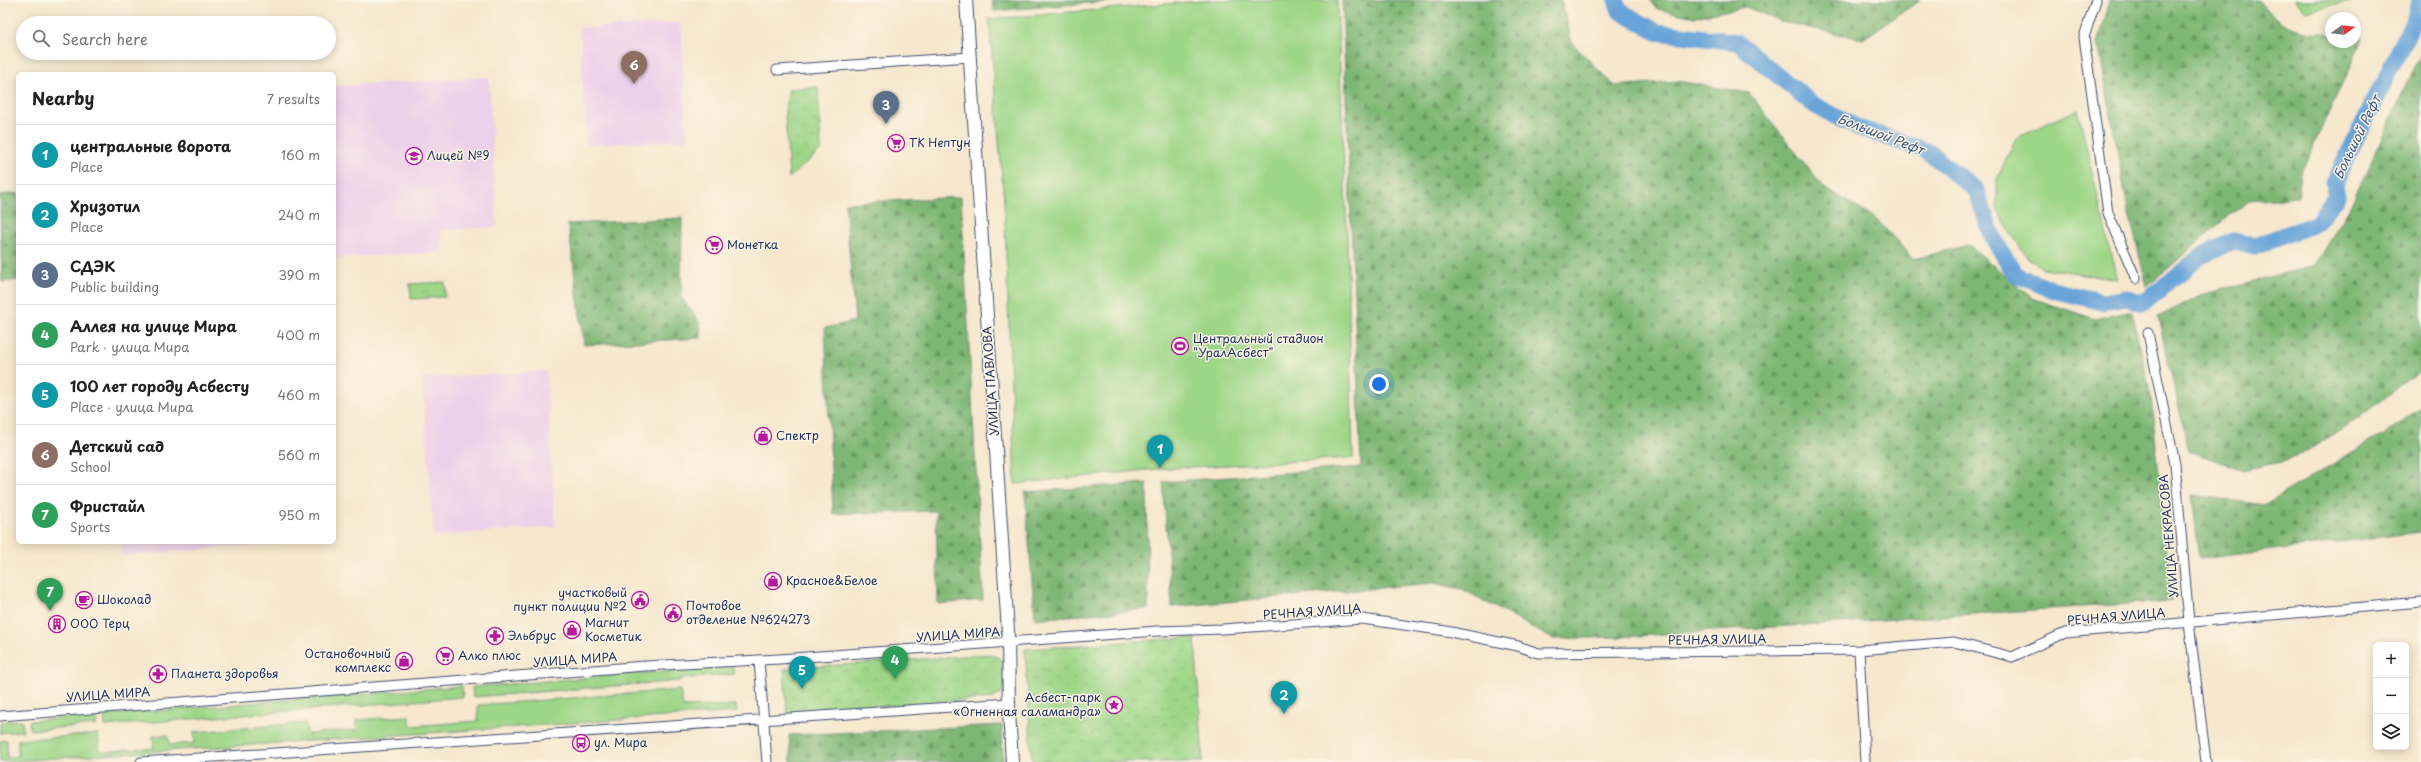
<!DOCTYPE html>
<meta charset="utf-8">
<style>
:root{--surface:#fff;--page:#f6f6f6;--text:#222;--muted:#767676;--line:#e0e0e0;--accent:#b5179e}
body{margin:0;font-family:"Playpen Sans",sans-serif;background:var(--page);color:var(--text)}
.controls{position:absolute;right:12px;bottom:12px;display:grid;overflow:hidden;border-radius:6px;box-shadow:0 2px 10px #0003}
.controls button{width:36px;height:36px;display:grid;place-items:center;padding:0;border:0;border-bottom:1px solid var(--line);background:var(--surface);color:var(--text);font:20px sans-serif}
.compass{position:absolute;left:2325px;top:12px;width:36px;height:36px;border-radius:50%;background:var(--surface);box-shadow:0 2px 10px #0003;rotate:75deg}
.you{position:absolute;left:1379px;top:384px;width:14px;height:14px;margin:-10px;border:3px solid #fff;border-radius:50%;background:#1a73e8;box-shadow:0 0 0 6px #1a73e833}
.badge{display:grid;place-items:center;width:26px;height:26px;border-radius:50%;background:var(--accent);color:#fff;font-size:13px;font-weight:700}
.pin{position:absolute;translate:-50% -33px;filter:drop-shadow(0 1px 2px #0008)}
.pin::after{content:'';position:absolute;top:21px;width:14px;height:12px;background:inherit;clip-path:polygon(0 0,100% 0,50% 100%)}
.list{margin:0;padding:0;list-style:none}
h2{display:flex;justify-content:space-between;align-items:center;height:52px;margin:0;padding:0 16px;font-size:17px}
h2 small{font-size:13px;font-weight:400;color:var(--muted)}
.list li{display:grid;grid-template-columns:26px 1fr auto;gap:12px;align-items:center;box-sizing:border-box;height:60px;padding:0 16px;border-top:1px solid var(--line)}
.list b{display:block;font-size:15px;white-space:nowrap}
.list p{margin:0;font-size:13px;white-space:nowrap;color:var(--muted)}
.list em{font-size:13px;font-style:normal;color:var(--muted)}
.icon{flex:none;width:22px;height:22px;fill:none;stroke:currentColor;stroke-width:2;stroke-linecap:round;stroke-linejoin:round}
.map{position:relative;flex:none;width:2421px;height:762px;overflow:hidden}
.search{position:absolute;background:var(--surface);box-shadow:0 2px 10px #0003;left:16px;top:16px;width:320px;height:44px;display:flex;align-items:center;gap:10px;box-sizing:border-box;padding:0 14px;border-radius:22px;color:var(--muted);font-size:15px}
.panel{position:absolute;background:var(--surface);box-shadow:0 2px 10px #0003;left:16px;top:72px;width:320px;height:472px;border-radius:6px}
.map>svg:first-child{display:block}
</style>
<div class="map">
<svg width="2421" height="762" viewBox="0 0 2421 762">
<defs>
<pattern id="forest-firs" width="22" height="20" patternUnits="userSpaceOnUse"><rect width="22" height="20" fill="#7eb774"/><path d="M5 1l3.5 6h-7zM16 11l3.5 6h-7z" fill="#669562"/></pattern>
<pattern id="park-crowns" width="20" height="18" patternUnits="userSpaceOnUse"><rect width="20" height="18" fill="#9ed688"/><path d="M2 6a3 3 0 1 1 6 0M12 15a3 3 0 1 1 6 0" fill="none" stroke="#88b878"/></pattern>
</defs>
<rect width="100%" height="100%" fill="#fcf5e5"/>
<filter id="ink" filterUnits="userSpaceOnUse"><feTurbulence type="fractalNoise" baseFrequency=".025" numOctaves="2"/><feDisplacementMap in="SourceGraphic" scale="8" xChannelSelector="R" yChannelSelector="G"/><feConvolveMatrix kernelMatrix="1 2 1 2 8 2 1 2 1" color-interpolation-filters="sRGB"/></filter>
<filter id="wash" filterUnits="userSpaceOnUse"><feTurbulence type="fractalNoise" baseFrequency=".012" numOctaves="4" result="noise"/><feDisplacementMap in="SourceGraphic" scale="16" xChannelSelector="R" yChannelSelector="G"/><feGaussianBlur stdDeviation="0.9" result="paint"/><feColorMatrix in="noise" values="0 0 0 0 0 0 0 0 0 0 0 0 0 0 0 0 0 1.4 0 .05"/><feComposite in="paint" operator="in"/></filter>
<g filter="url(#wash)">
<rect width="100%" height="100%" fill="#f6e7cd"/>
<path fill="#edd0e9" d="M681 23 687 140 586 145 580 28Z
M489 77 497 227 441 230 442 252 334 258V86Z
M546 371 555 527 434 536 422 379Z
M122 542H267V544L123 556Z"/>
<path fill="#9ed688" stroke="#5c8273" d="M1212 0H1337L1347 234 1353 458 1157 469 1015 484 1004 202 989 19Z
M2294 0H2356L2306 11Z
M2078 109 2112 259 2118 279 2042 268 2028 258 2009 231 1997 209V179L2016 138Z
M733 666 734 674 680 679V681L473 697 472 687Z
M462 686 463 697 105 726 104 715Z
M680 690 683 707 736 705 737 712 0 762V741L7 740V758L18 756V740L98 734 100 752 154 748 153 736 168 735 170 745 195 743 194 732 305 723 308 734 357 730 356 720 409 716 411 726 478 721V705Z
M96 715 97 725 30 730 29 721Z
M22 720 23 731 0 733V722Z"/>
<path fill="url(#forest-firs)" stroke="#4c7369" d="M991 0H1124L994 11Z
M1342 0H1561L1572 43 1615 86 1678 81 1749 93 1823 187 1876 219 1914 259 1969 245 2032 298 2095 319 2132 311 2151 397 2172 601 1621 637 1553 639 1462 589 1433 583 1172 607 1163 482 1361 467Z
M1650 0H1920L1863 39 1782 22 1746 7 1694 17 1657 9Z
M2110 0H2258C2284 30 2293 30 2331 34V42H2355V37L2363 38 2301 173 2298 197 2249 201 2224 219 2147 287 2128 210 2098 43Z
M2421 54V370L2348 426 2286 461 2243 470 2189 451 2158 317 2201 295 2314 265 2348 211Z
M18 193V280L2 282 0 195Z
M961 197 983 600 938 604 936 511 833 514 825 328 855 321 845 203Z
M682 218 681 297 700 322 701 338 584 345 568 224Z
M2421 406V532L2199 559 2192 495 2265 505 2399 424Z
M1147 483 1148 609 1035 619 1025 492Z
M1002 725 1003 762H791L789 735Z"/>
<path fill="url(#park-crowns)" stroke="#5c8273" d="M818 87 821 150 789 178 785 112 789 89Z
M445 282V297L411 299 410 284Z
M1195 637 1203 762H1032L1025 649Z
M991 654 1004 661 1006 688 994 698 787 713 784 669Z"/>
<g fill="none" stroke-linecap="round" stroke-linejoin="round">
<path stroke="#69a4d9" stroke-width="17" d="M1616 0 1620 11 1657 32 1737 42 1814 105 1854 126 1927 151 1976 190 1993 238 2015 274 2053 290 2103 302 2126 298 2144 303 2201 256 2233 241 2255 246 2315 224 2337 196 2334 183 2418 12 2420 0"/>
</g>
</g>
<g filter="url(#ink)">
<g fill="none" stroke-linecap="round" stroke-linejoin="round">
<g stroke="#3c4b6f" stroke-width="11">
<path id="street" d="M2096 0 2084 37 2108 213 2136 279
M777 70 970 57
M2148 333 2175 464 2189 622 2206 762
M1859 650 1865 762
M759 660 767 762
M0 716 645 666 779 659 1157 631 1223 629 1362 619 1446 631 1518 646 1538 653 1859 650 1954 642 2012 657 2065 633 2421 602
M141 762 1010 703"/>
</g>
<g stroke="#3c4b6f" stroke-width="14">
<path id="secondary" d="M966 0 1008 631 1009 711 1012 762"/>
</g>
<use href="#street" stroke="#fff" stroke-width="9"/>
<use href="#secondary" stroke="#fff" stroke-width="12"/>
</g>
</g>
<defs>
<g id="supermarket-ring" transform="scale(0.9)"><circle r="9.5" fill="#fcf5e5" stroke="#b5179e" stroke-width="1.5"/><path d="M-6-5.5h2.5l.6 2H6L4.5 2H-2.5L-4.4-4H-6ZM-1.5 3.2a1.3 1.3 0 1 0 .1 0ZM3 3.2a1.3 1.3 0 1 0 .1 0Z" fill="#b5179e"/></g>
<g id="school-ring" transform="scale(0.9)"><circle r="9.5" fill="#fcf5e5" stroke="#b5179e" stroke-width="1.5"/><path d="M0-5L7-2L0 1L-7-2ZM-4 1L0 2.5L4 1V4Q0 6-4 4Z" fill="#b5179e"/></g>
<g id="stadium-ring" transform="scale(0.9)"><circle r="9.5" fill="#fcf5e5" stroke="#b5179e" stroke-width="1.5"/><path d="M0-5a6.5 5 0 1 0 0 10a6.5 5 0 1 0 0-10ZM-3.5-1.8h7v3.6h-7Z" fill="#b5179e"/></g>
<g id="shop-ring" transform="scale(0.9)"><circle r="9.5" fill="#fcf5e5" stroke="#b5179e" stroke-width="1.5"/><path d="M-5-2.5h2.3a2.7 3.5 0 0 1 5.4 0H5L5.5 6h-11ZM-1.5-2.5h3a1.5 2.3 0 0 0-3 0Z" fill="#b5179e"/></g>
<g id="cafe-ring" transform="scale(0.9)"><circle r="9.5" fill="#fcf5e5" stroke="#b5179e" stroke-width="1.5"/><path d="M-5.5-4.5H6V0H3Q3 3.5 0 3.5H-2.5Q-5.5 3.5-5.5 0ZM3-3.2v2h1.7v-2ZM-6 4.5H4V6H-6Z" fill="#b5179e"/></g>
<g id="civic-ring" transform="scale(0.9)"><circle r="9.5" fill="#fcf5e5" stroke="#b5179e" stroke-width="1.5"/><path d="M-.6-6.5H3V-4.5H.6V-3L4-1V1h2V6H-6V1h2V-1L-.6-3ZM-1.2 2.5V6h2.4V2.5Z" fill="#b5179e"/></g>
<g id="building-ring" transform="scale(0.9)"><circle r="9.5" fill="#fcf5e5" stroke="#b5179e" stroke-width="1.5"/><path d="M-4-6H4V6H1V3H-1V6H-4ZM-2.5-4.3h1.7v1.8h-1.7ZM.8-4.3h1.7v1.8H.8ZM-2.5-1h1.7V.8h-1.7ZM.8-1h1.7V.8H.8Z" fill="#b5179e"/></g>
<g id="pharmacy-ring" transform="scale(0.9)"><circle r="9.5" fill="#fcf5e5" stroke="#b5179e" stroke-width="1.5"/><path d="M-2-6h4v4h4v4h-4v4h-4v-4h-4v-4h4Z" fill="#b5179e"/></g>
<g id="sight-ring" transform="scale(0.9)"><circle r="9.5" fill="#fcf5e5" stroke="#b5179e" stroke-width="1.5"/><path d="M0-6L1.8-2.2L6-1.7L2.9 1.2L3.7 5.4L0 3.3L-3.7 5.4L-2.9 1.2L-6-1.7L-1.8-2.2Z" fill="#b5179e"/></g>
<g id="bus-ring" transform="scale(0.9)"><circle r="9.5" fill="#fcf5e5" stroke="#b5179e" stroke-width="1.5"/><path d="M-5-6H5V4H4V6H2V4H-2V6H-4V4H-5ZM-3.5-4V0h7V-4ZM-3.5 1.2v1.5H-2V1.2ZM2 1.2v1.5H3.5V1.2Z" fill="#b5179e"/></g>
</defs>
<g fill-rule="evenodd">
<use href="#supermarket-ring" x="896" y="143"/>
<use href="#school-ring" x="414" y="156"/>
<use href="#supermarket-ring" x="714" y="245"/>
<use href="#stadium-ring" x="1180" y="346"/>
<use href="#shop-ring" x="763" y="436"/>
<use href="#shop-ring" x="773" y="581"/>
<use href="#cafe-ring" x="84" y="600"/>
<use href="#civic-ring" x="640" y="600"/>
<use href="#civic-ring" x="673" y="613"/>
<use href="#building-ring" x="57" y="624"/>
<use href="#shop-ring" x="572" y="630"/>
<use href="#pharmacy-ring" x="495" y="636"/>
<use href="#supermarket-ring" x="445" y="656"/>
<use href="#shop-ring" x="404" y="661"/>
<use href="#pharmacy-ring" x="158" y="674"/>
<use href="#sight-ring" x="1114" y="705"/>
<use href="#bus-ring" x="581" y="743"/>
</g>
<g text-anchor="middle" stroke-width="3" stroke-linejoin="round" paint-order="stroke">
<g font-size="12" fill="#1b2f5e" stroke="#fcf5e5" text-anchor="start">
<text x="909" y="147">ТК Нептун</text>
<text x="427" y="160">Лицей №9</text>
<text x="727" y="249">Монетка</text>
<text x="1193" y="343">Центральный стадион<tspan x="1193" dy="14">"УралАсбест"</tspan></text>
<text x="776" y="440">Спектр</text>
<text x="786" y="585">Красное&amp;Белое</text>
<text x="627" y="597" text-anchor="end">участковый<tspan x="627" dy="14">пункт полиции №2</tspan></text>
<text x="97" y="604">Шоколад</text>
<text x="686" y="610">Почтовое<tspan x="686" dy="14">отделение №624273</tspan></text>
<text x="585" y="627">Магнит<tspan x="585" dy="14">Косметик</tspan></text>
<text x="70" y="628">ООО Терц</text>
<text x="508" y="640">Эльбрус</text>
<text x="391" y="658" text-anchor="end">Остановочный<tspan x="391" dy="14">комплекс</tspan></text>
<text x="458" y="660">Алко плюс</text>
<text x="171" y="678">Планета здоровья</text>
<text x="1101" y="702" text-anchor="end">Асбест-парк<tspan x="1101" dy="14">«Огненная саламандра»</tspan></text>
<text x="594" y="747">ул. Мира</text>
</g>
<g font-size="12" fill="#1b2f5e" stroke="#fcf5e5">
<text transform="translate(991 381) rotate(-94)" y="4">УЛИЦА ПАВЛОВА</text>
<text transform="translate(2169 536) rotate(-95)" y="4">УЛИЦА НЕКРАСОВА</text>
<text transform="translate(1312 612) rotate(-4)" y="4">РЕЧНАЯ УЛИЦА</text>
<text transform="translate(2116 617) rotate(-5)" y="4">РЕЧНАЯ УЛИЦА</text>
<text transform="translate(958 635) rotate(-4)" y="4">УЛИЦА МИРА</text>
<text transform="translate(1717 640) rotate(-1)" y="4">РЕЧНАЯ УЛИЦА</text>
<text transform="translate(575 660) rotate(-4)" y="4">УЛИЦА МИРА</text>
<text transform="translate(108 695) rotate(-4)" y="4">УЛИЦА МИРА</text>
</g>
<g font-size="13" font-style="italic" fill="#365889" stroke="#fcf5e5">
<text transform="translate(1881 134) rotate(21)" y="5">Большой Рефт</text>
<text transform="translate(2357 137) rotate(-64)" y="5">Большой Рефт</text>
</g>
</g>
</svg>
<div class="controls">
<button>+</button>
<button>−</button>
<button><svg class="icon" aria-label="layers" viewBox="0 0 24 24"><path d="M12 4l9 5-9 5-9-5zM3 14l9 5 9-5"/></svg></button>
</div>
<svg class="compass" viewBox="-18 -18 36 36"><path d="M0-13l5 13h-10z" fill="#e53935"/><path d="M0 13l5-13h-10z" fill="#767676"/></svg>
<div class="you"></div>
<div class="pin badge" style="left:1160px;top:468px;background:#0f9aa8">1</div>
<div class="pin badge" style="left:1284px;top:714px;background:#0f9aa8">2</div>
<div class="pin badge" style="left:886px;top:124px;background:#5c6f8a">3</div>
<div class="pin badge" style="left:895px;top:679px;background:#2e9e5b">4</div>
<div class="pin badge" style="left:802px;top:689px;background:#0f9aa8">5</div>
<div class="pin badge" style="left:634px;top:84px;background:#8d6e63">6</div>
<div class="pin badge" style="left:50px;top:611px;background:#2e9e5b">7</div>
<div class="search"><svg class="icon" aria-label="search" viewBox="0 0 24 24"><circle cx="10" cy="10" r="6"/><path d="M15 15l6 6"/></svg>Search here</div>
<section class="panel">
<h2>Nearby<small>7 results</small></h2>
<ul class="list">
<li><span class="badge" style="background:#0f9aa8">1</span><div><b>центральные ворота</b><p>Place</p></div><em>160 m</em></li>
<li><span class="badge" style="background:#0f9aa8">2</span><div><b>Хризотил</b><p>Place</p></div><em>240 m</em></li>
<li><span class="badge" style="background:#5c6f8a">3</span><div><b>СДЭК</b><p>Public building</p></div><em>390 m</em></li>
<li><span class="badge" style="background:#2e9e5b">4</span><div><b>Аллея на улице Мира</b><p>Park · улица Мира</p></div><em>400 m</em></li>
<li><span class="badge" style="background:#0f9aa8">5</span><div><b>100 лет городу Асбесту</b><p>Place · улица Мира</p></div><em>460 m</em></li>
<li><span class="badge" style="background:#8d6e63">6</span><div><b>Детский сад</b><p>School</p></div><em>560 m</em></li>
<li><span class="badge" style="background:#2e9e5b">7</span><div><b>Фристайл</b><p>Sports</p></div><em>950 m</em></li>
</ul>
</section>
</div>
